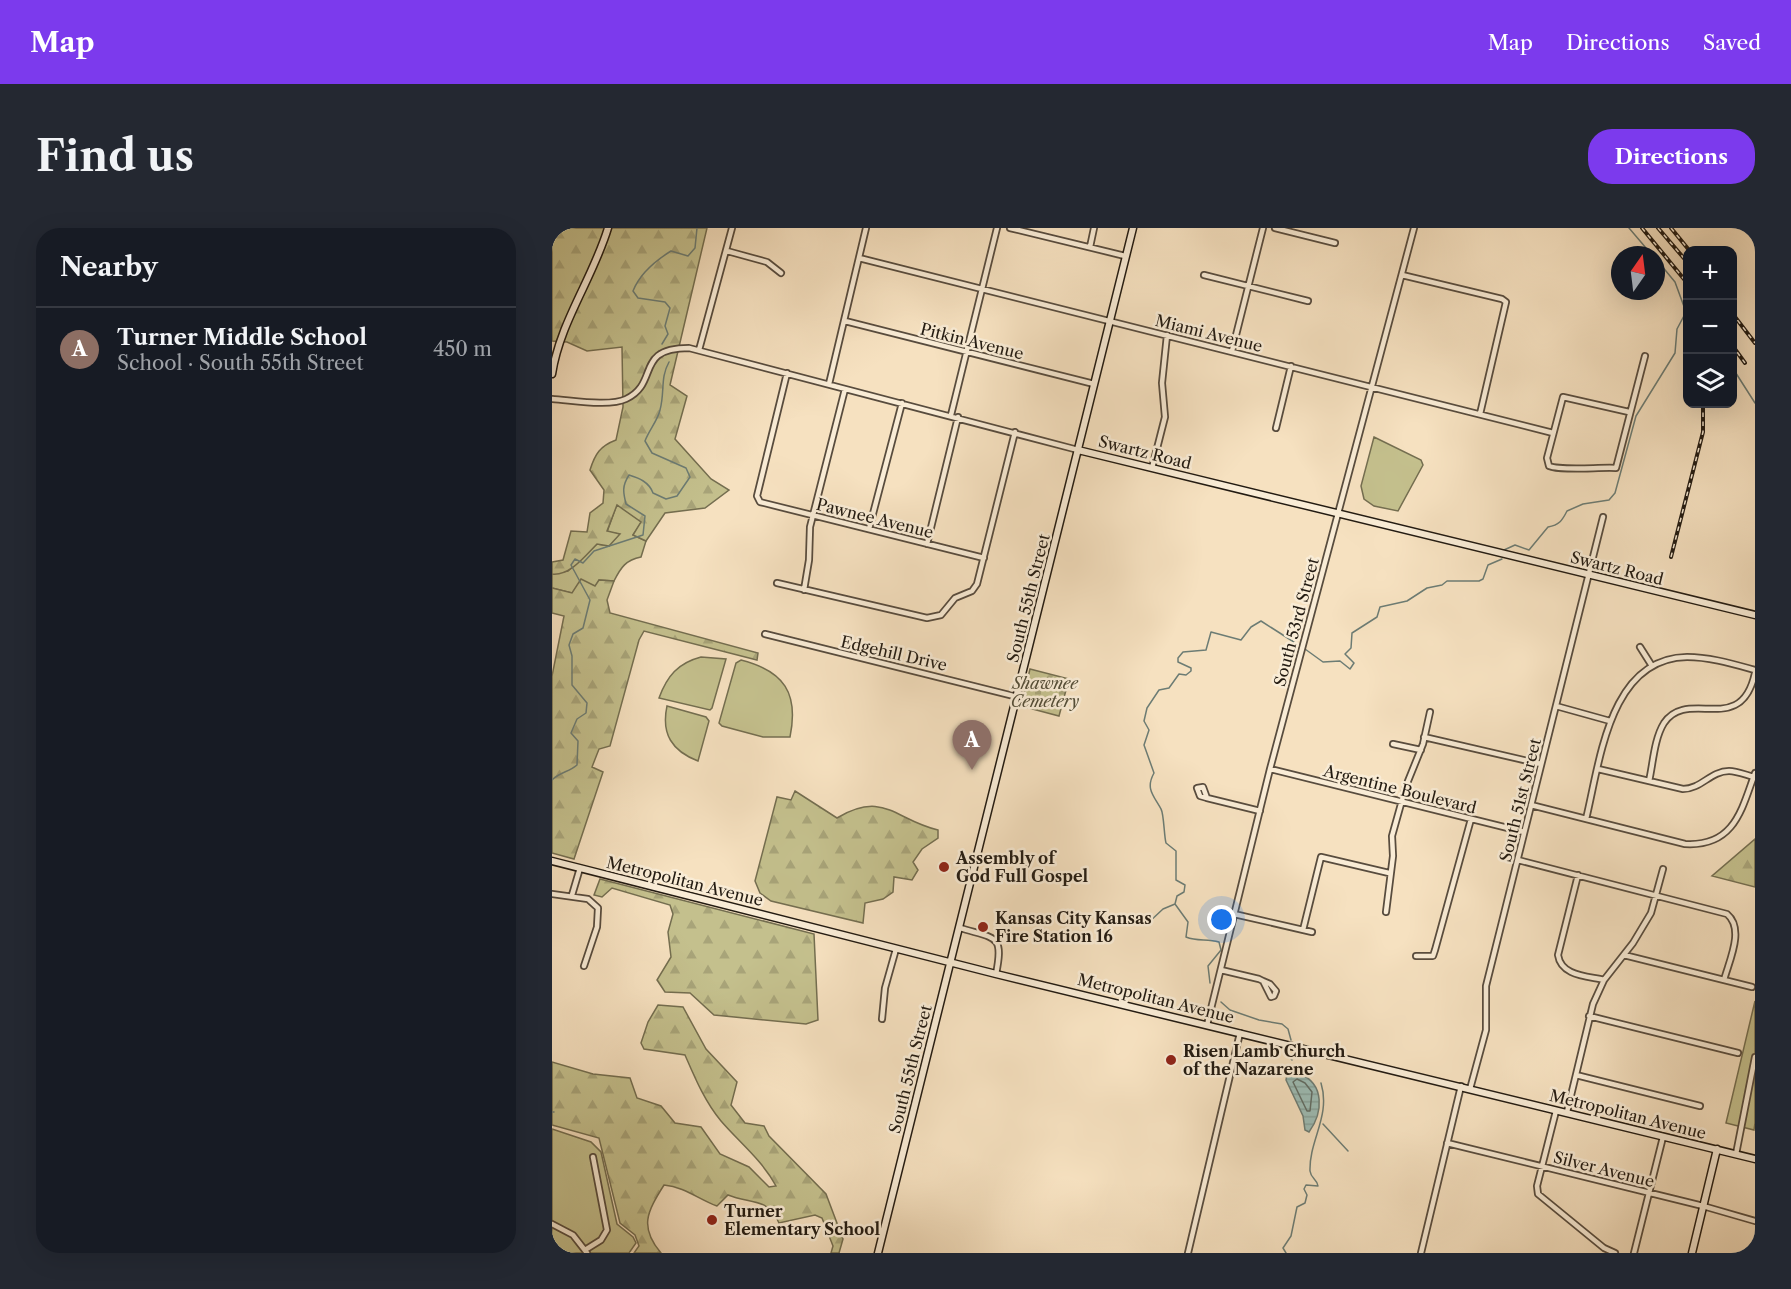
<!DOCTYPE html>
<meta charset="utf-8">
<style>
:root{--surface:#171b24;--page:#242831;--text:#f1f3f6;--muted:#9ea1a6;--line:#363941;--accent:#7c3aed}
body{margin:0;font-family:"Libre Caslon Text",serif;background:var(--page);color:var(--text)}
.controls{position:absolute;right:18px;top:18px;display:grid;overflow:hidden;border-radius:12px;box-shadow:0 6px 24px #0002}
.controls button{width:54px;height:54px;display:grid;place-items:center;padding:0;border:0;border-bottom:2px solid var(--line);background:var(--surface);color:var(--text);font:30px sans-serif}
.compass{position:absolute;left:1059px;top:18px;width:54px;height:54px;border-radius:50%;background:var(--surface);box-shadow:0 6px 24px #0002;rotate:14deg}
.you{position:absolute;left:670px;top:692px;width:21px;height:21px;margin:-15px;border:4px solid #fff;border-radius:50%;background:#1a73e8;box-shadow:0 0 0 9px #1a73e833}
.badge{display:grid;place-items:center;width:39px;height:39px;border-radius:50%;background:var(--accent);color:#fff;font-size:20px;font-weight:700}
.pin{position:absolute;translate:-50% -50px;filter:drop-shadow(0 2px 3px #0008)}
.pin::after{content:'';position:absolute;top:32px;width:21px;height:18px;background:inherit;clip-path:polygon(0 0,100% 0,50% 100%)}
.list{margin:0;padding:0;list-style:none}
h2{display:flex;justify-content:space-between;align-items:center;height:78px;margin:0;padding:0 24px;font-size:26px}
h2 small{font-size:20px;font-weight:400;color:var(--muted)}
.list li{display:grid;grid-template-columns:39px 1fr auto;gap:18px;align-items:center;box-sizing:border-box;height:84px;padding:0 24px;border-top:2px solid var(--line)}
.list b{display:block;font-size:22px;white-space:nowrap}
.list p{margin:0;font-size:20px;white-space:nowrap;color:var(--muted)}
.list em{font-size:20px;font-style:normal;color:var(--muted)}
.icon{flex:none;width:33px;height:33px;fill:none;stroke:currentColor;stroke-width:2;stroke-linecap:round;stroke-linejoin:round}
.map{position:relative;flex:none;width:1203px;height:1025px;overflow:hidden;border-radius:24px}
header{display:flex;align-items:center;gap:36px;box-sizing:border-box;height:84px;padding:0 30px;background:var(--accent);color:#fff}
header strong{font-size:28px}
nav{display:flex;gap:33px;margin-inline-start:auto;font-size:21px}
.intro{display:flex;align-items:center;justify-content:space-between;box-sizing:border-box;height:144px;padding:0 36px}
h1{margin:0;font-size:42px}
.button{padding:15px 27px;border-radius:24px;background:var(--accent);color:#fff;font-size:21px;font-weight:700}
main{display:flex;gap:36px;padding:0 36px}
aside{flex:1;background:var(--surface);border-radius:24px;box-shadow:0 6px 24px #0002}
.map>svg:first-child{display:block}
</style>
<header>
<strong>Map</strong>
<nav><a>Map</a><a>Directions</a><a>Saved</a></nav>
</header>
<div class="intro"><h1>Find us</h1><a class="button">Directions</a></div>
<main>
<aside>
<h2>Nearby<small></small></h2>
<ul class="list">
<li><span class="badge" style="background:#8d6e63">A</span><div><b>Turner Middle School</b><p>School · South 55th Street</p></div><em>450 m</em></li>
</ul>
</aside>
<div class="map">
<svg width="1203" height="1025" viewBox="0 0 1203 1025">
<defs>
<pattern id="forest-firs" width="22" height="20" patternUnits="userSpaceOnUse" patternTransform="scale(1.5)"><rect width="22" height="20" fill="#c4c08d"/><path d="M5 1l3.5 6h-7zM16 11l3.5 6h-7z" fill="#a8a479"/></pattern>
<pattern id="cemetery-stones" width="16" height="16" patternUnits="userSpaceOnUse" patternTransform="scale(1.5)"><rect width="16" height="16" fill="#c4c08d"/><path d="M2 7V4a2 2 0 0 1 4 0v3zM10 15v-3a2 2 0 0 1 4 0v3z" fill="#a8a479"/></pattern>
<pattern id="water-rules" width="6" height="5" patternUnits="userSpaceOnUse" patternTransform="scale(1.5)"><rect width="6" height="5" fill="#9dbdb6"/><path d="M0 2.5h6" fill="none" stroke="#87a29b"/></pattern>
</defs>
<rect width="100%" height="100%" fill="#f6e1c0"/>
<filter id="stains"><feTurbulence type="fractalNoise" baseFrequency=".00333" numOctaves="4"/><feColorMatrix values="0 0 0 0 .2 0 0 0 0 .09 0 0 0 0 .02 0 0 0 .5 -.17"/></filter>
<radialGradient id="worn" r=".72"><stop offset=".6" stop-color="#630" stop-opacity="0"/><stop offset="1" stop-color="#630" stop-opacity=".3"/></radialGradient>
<path fill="#c4c08d" stroke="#746e50" stroke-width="1.5" d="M822 209 869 232 871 237 846 283 822 278 812 271 809 258Z
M65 276 90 294 81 307 94 313 89 329C74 332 69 339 62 353L47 352 44 358 20 365 0 360V346L16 343 45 316 57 318 67 306 55 304Z
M149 429 174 431 160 480 158 482 107 470C115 448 126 435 149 429Z
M189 432C232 443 247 465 238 509H211L170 498 167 495 184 435Z
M115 478 154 489 157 493 146 533C120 523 109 506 115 478Z
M1203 773V895L1202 902 1174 895Z
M0 901 39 914 49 924 65 996 81 1009 84 1015 77 1025H0Z"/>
<path fill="url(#forest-firs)" stroke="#746e50" stroke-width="1.5" d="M0 0H155L118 157 135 168 123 211 159 251 177 262 153 280 113 285 94 313 81 307 89 294 65 277 55 303 68 306 57 318 45 316C33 328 18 348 0 346V334L11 332 19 303 35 304 38 285 51 275 52 262 38 242C43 226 48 218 64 212L71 179 70 119 35 123 15 114 0 113Z
M29 351 43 358 47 352 62 353 55 372 58 385 206 425 205 432 92 403 87 412 58 518 47 521 40 539 51 544 22 631 0 625V448L12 388 0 385V360L20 365Z
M243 563 285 590C332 562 343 592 386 602V610L370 621 361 634 366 642 360 652 342 649 341 664 331 671 313 675 311 695 219 673 208 665 203 653 225 569 239 572Z
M1203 611V659L1160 648Z
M48 651 262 706 266 792 254 796 162 787 138 765 113 764 105 752 119 729 116 704 121 686 118 677 60 660 50 669 42 667Z
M106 777 131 779 154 821 185 854 179 877 193 895 212 898 217 908 274 966 291 1011 287 1025H279L281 1018 270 990 263 987 227 995C216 969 198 976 176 967L165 978C146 971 133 959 112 957 95 984 87 999 109 1025H82L87 1018 83 1007 68 995 47 910 0 897V834L41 846 78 850 85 870 109 878 123 895 149 899 168 926 197 939 217 959 224 958C210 932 188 915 169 893 153 874 143 850 133 827L92 821 89 815 96 794Z"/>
<path fill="url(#cemetery-stones)" stroke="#746e50" stroke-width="1.5" d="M478 441 517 451 507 488 469 478Z"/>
<path fill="url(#water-rules)" stroke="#6c7c74" stroke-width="1.5" d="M748 846C773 856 771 885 757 904L753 902 751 888 734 852 735 847Z"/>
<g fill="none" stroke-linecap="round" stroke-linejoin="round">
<path stroke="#606c64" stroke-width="1.5" d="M745 851 753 855 760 864 758 883H755L741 854Z"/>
<path stroke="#6c7c74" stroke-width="1.5" d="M1077 0 1100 27
M110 116 116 106 113 98 118 80 113 74 86 70 81 63C88 45 103 33 119 23L136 28 143 20 145 0
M1180 139 1203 175
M952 322 963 317 977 322 996 299C1007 297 1010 293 1015 283L1031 276 1057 272 1063 265 1084 188 1123 125 1125 101 1134 84 1123 54 1104 31
M753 421 771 434 788 433 798 441 802 435 793 426 799 420 800 405 825 389 828 379 855 373 875 360 890 357 895 353H927L931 351 936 337 950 331
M0 552C8 544 17 544 25 537L26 513 19 505 25 491 34 485 35 475 20 457V428L17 417 21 406 31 400 38 372 19 337 23 331 31 335 42 323 91 307 93 288 74 276C71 264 70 258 77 247 87 250 97 254 101 265L114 271 125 268 138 249 134 240 100 225 93 213C97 202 106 192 108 182 113 164 108 150 117 134
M596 695 611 681 623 676
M658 755 656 738 669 722 667 714C655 710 646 714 634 709L636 694 623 676 625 668 632 664 633 657 624 652V623L614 615C612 608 612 586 609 581 602 568 593 561 602 545L592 517 597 502 592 493 595 480 607 462 617 460 627 446 634 447 639 443V440L626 434V430L631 424 654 422 659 404 689 412 699 399 709 393 745 416
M669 774 678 782 707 792 730 796 736 801 739 812
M737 821 735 827 740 832
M0 884H2
M771 896 796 923
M734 1025 731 1020 739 1008 745 979 753 975 755 967 752 961 754 957 766 958C765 951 759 951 758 943 757 912 779 888 769 855"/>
<g stroke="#584c3e" stroke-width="8">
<path id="street" d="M458 0 573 28
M723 0 783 15
M538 19 542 0
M175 23 215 34 229 45
M307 30 1001 205
M652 47 756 73
M850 47 950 71 954 74 928 186
M293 93 542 156
M147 122 180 0
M680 123 711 0
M235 145 205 268 208 274 432 330
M277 156 314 0
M0 171C19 172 57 179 74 171 108 155 82 120 137 120L526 222
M1077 184 1011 169 995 230 997 238C1009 243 1048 239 1064 240L1093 128
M399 187 445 0
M724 200 739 138
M600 240 613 189 610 155 615 107
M317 301 350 175
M375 316 406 189
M225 355 375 390 389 387 403 370 420 363 425 356 463 204
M252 362 257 332 258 299 293 161
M213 406 466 469
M1088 419 1100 438
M1004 478 1058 493
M872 509 989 536
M841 516 869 522
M718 541 972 604
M1046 541 1131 561C1149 561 1159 543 1177 543 1185 543 1194 547 1202 549
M1097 553C1101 536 1102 511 1112 495 1136 459 1189 510 1203 445
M651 559 655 570 648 568 645 560Z
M655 570 708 583
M979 577 1133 616C1183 619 1190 580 1203 545
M1034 591C1048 534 1057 430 1135 429 1158 429 1181 436 1203 442
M966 632 1175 686C1193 701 1177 733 1172 752
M1026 647 1006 727C1009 748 1035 748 1052 752
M0 666 36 671 46 680 45 699 32 738
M20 667 28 640
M834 684 841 628 840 608 854 558 871 516 878 484
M682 686 760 704
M408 700C444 711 452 706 444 746
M751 702 769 629 837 645
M1072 727 1200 759
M864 728H881L883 722 919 591
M669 742 707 751 711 753 719 769 722 768 724 763 718 756 711 753
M1037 788 1186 825
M330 791 333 760 344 721
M655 797 718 541 862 0
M1024 847 1148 878
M918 861 934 802V758L1051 289
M1004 883 985 958 986 966 1052 1020 1063 1025
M1015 884 1041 776 1052 752 1081 715 1099 685 1111 641
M895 915 1151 978 1203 993
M1184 926 1203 829
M0 996 21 1007 35 1025
M33 1022 49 1012 55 1002 41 929
M636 1025 688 805
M869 1025 909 858
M1082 1025 1111 909"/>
</g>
<g stroke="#231b12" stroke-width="9">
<path id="secondary" d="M0 146C8 94 41 50 56 0
M526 222 1203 387
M0 633 444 746 1203 931
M326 1025 581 0
M1140 1025 1165 921"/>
</g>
<use href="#street" stroke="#f9ecd6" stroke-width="4.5"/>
<use href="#secondary" stroke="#f9ecd6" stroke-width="6"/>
<g stroke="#231b12" stroke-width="4">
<path id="rail" d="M1090 0 1136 56
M1106 0 1136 35
M1119 0 1137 22
M1180 85 1203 115
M1180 117 1193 135
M1119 329 1151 204V176"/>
</g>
<use href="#rail" stroke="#f9ecd6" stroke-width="1.5" stroke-dasharray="4.5" stroke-linecap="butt"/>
</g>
<g fill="#8f2418" stroke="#f9ecd6" stroke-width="2">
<circle cx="392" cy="639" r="6"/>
<circle cx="431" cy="699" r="6"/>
<circle cx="619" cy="832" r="6"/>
<circle cx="160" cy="992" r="6"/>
</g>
<g text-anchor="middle" stroke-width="5" stroke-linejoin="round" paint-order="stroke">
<g font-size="16" fill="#231b12" stroke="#f9ecd6">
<text transform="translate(657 105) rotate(14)" y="6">Miami Avenue</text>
<text transform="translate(420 113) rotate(14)" y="6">Pitkin Avenue</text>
<text transform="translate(593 224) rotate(14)" y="6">Swartz Road</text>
<text transform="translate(323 290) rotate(14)" y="6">Pawnee Avenue</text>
<text transform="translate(1065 340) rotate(14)" y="6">Swartz Road</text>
<text transform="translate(476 370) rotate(-76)" y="6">South 55th Street</text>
<text transform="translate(744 394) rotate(-75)" y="6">South 53rd Street</text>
<text transform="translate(342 425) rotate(13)" y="6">Edgehill Drive</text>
<text transform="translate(848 561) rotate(14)" y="6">Argentine Boulevard</text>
<text transform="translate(968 572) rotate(-76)" y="6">South 51st Street</text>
<text transform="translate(133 653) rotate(14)" y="6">Metropolitan Avenue</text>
<text transform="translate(604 770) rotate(14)" y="6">Metropolitan Avenue</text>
<text transform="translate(358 841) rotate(-76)" y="6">South 55th Street</text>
<text transform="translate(1076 886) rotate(14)" y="6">Metropolitan Avenue</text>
<text transform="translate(1052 941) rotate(14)" y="6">Silver Avenue</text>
</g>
<g font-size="16" font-style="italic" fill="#534d37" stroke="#f9ecd6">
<text x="493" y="461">Shawnee<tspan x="493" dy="18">Cemetery</tspan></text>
</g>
<g font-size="16" font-weight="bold" fill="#231b12" stroke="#f9ecd6" text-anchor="start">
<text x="404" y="636">Assembly of<tspan x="404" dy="18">God Full Gospel</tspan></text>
<text x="443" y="696">Kansas City Kansas<tspan x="443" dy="18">Fire Station 16</tspan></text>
<text x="631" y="829">Risen Lamb Church<tspan x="631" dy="18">of the Nazarene</tspan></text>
<text x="172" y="989">Turner<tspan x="172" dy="18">Elementary School</tspan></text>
</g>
</g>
<rect width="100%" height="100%" filter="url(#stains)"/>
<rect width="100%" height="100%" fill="url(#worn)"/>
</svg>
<div class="controls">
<button>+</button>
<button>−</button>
<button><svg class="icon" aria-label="layers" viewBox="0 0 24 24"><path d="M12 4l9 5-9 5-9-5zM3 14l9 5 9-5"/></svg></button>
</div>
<svg class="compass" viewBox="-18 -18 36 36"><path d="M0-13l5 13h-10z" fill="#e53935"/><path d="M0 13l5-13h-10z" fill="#9ea1a6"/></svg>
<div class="you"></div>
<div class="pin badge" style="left:420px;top:542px;background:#8d6e63">A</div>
</div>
</main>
